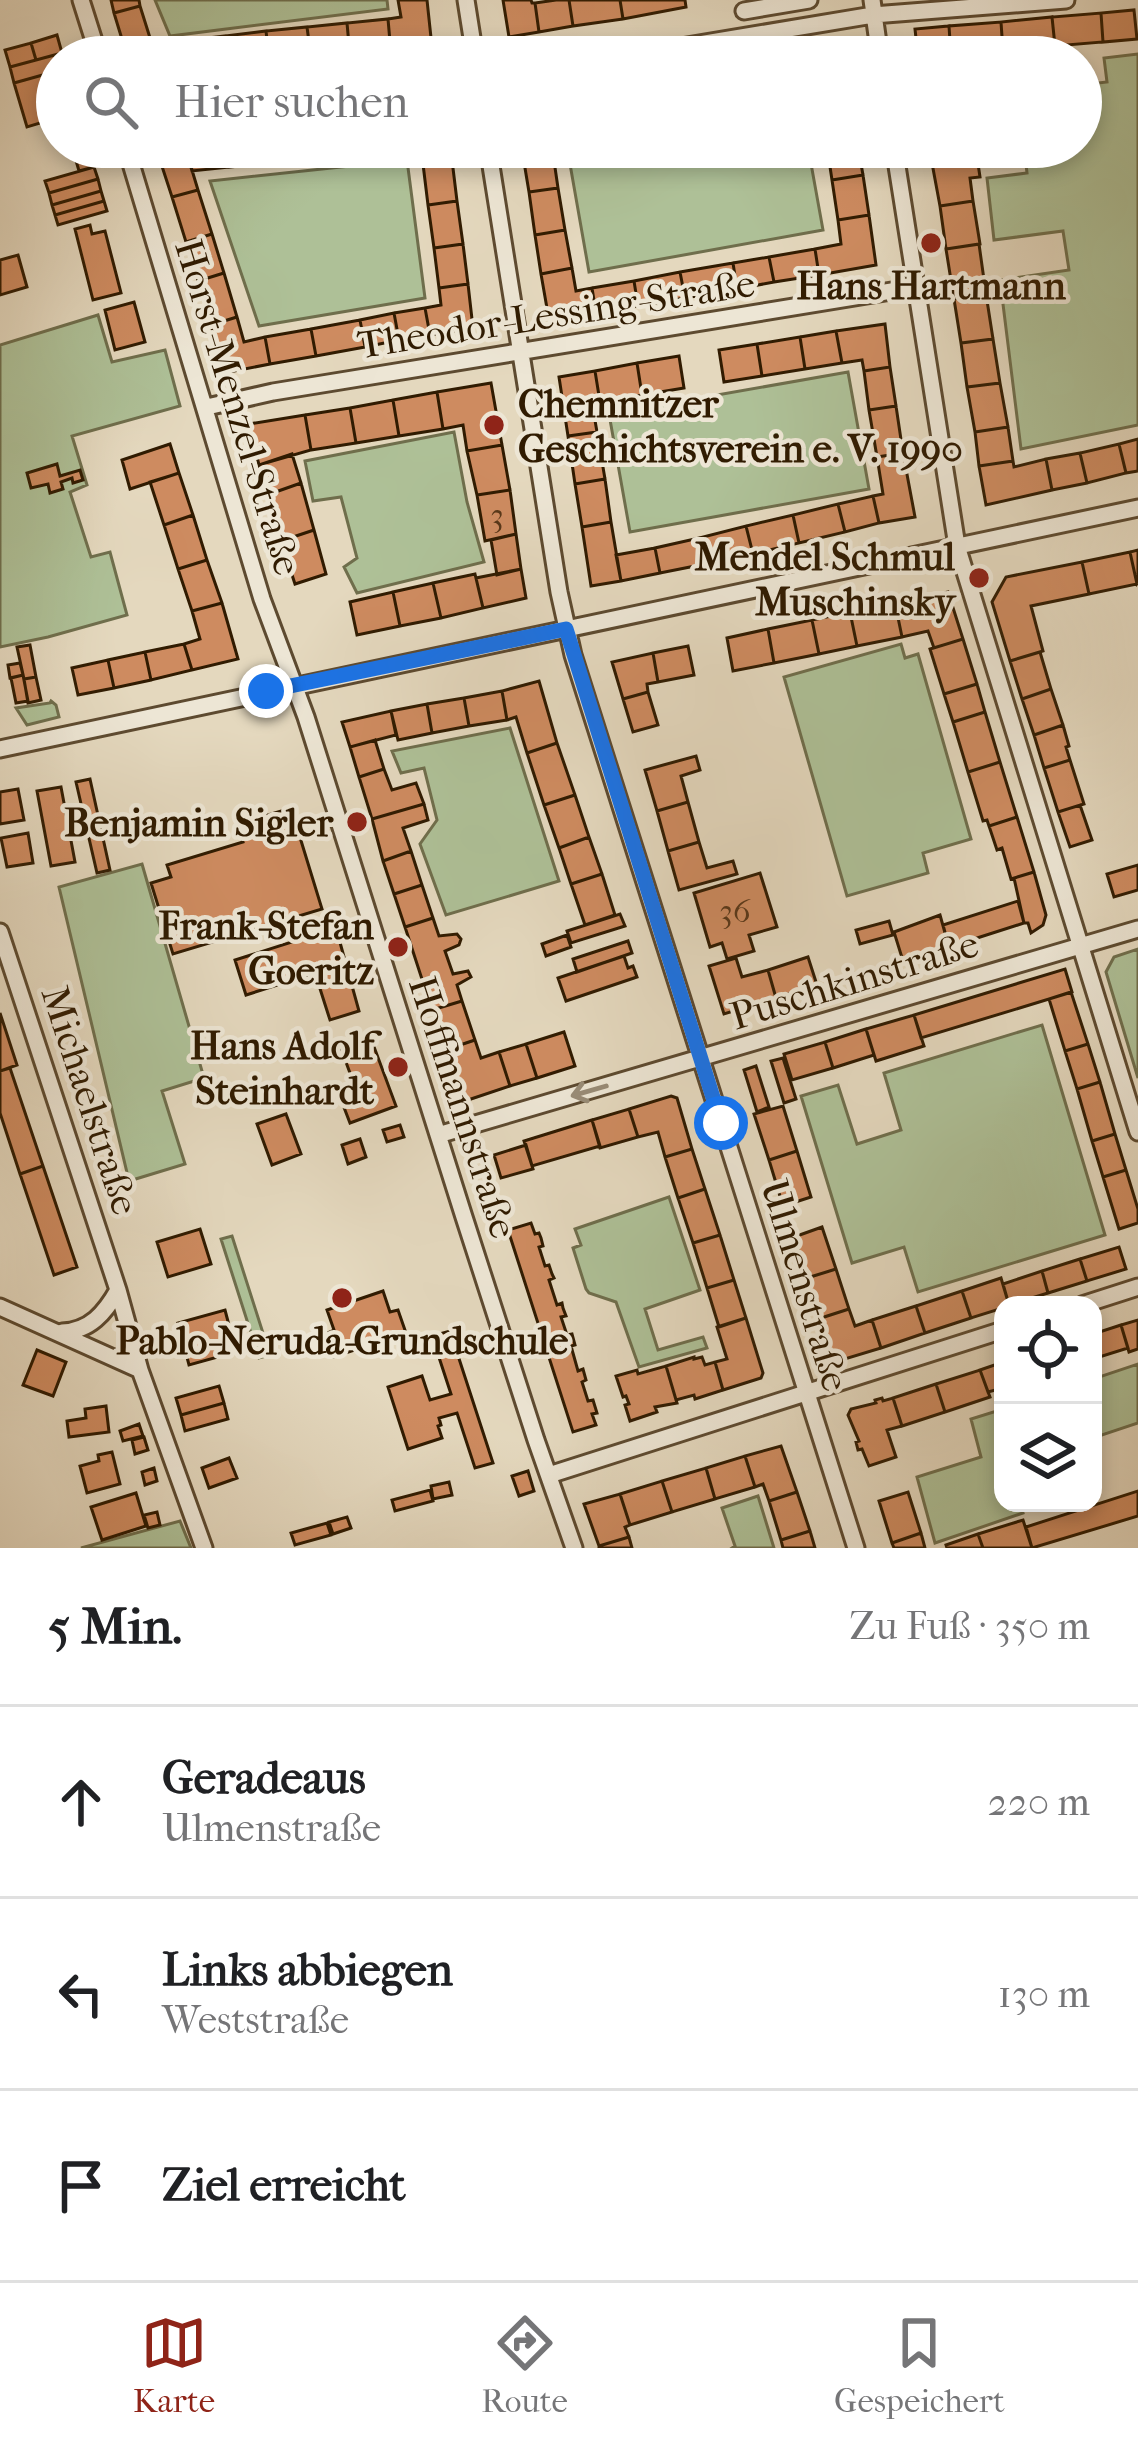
<!DOCTYPE html>
<html lang="de">
<meta charset="utf-8">
<style>
:root{--surface:#fff;--page:#f2f2f2;--text:#202124;--muted:#757577;--line:#e0e0e0;--accent:#8f2418}
body{margin:0;font-family:"IM FELL French Canon",serif;background:var(--page);color:var(--text)}
.controls{position:absolute;right:36px;bottom:36px;display:grid;overflow:hidden;border-radius:24px;box-shadow:0 6px 18px #0003}
.controls button{width:108px;height:108px;display:grid;place-items:center;padding:0;border:0;border-bottom:3px solid var(--line);background:var(--surface);color:var(--text);font:60px sans-serif}
.stop{position:absolute;width:36px;height:36px;margin:-27px;border:9px solid #1a73e8;border-radius:50%;background:#fff}
.stop.end{background:#1a73e8;border-color:#fff;box-shadow:0 3px 12px #0008}
.list{margin:0;padding:0;list-style:none}
h2{display:flex;justify-content:space-between;align-items:center;height:156px;margin:0;padding:0 48px;font-size:51px}
h2 small{font-size:39px;font-weight:400;color:var(--muted)}
.list li{display:grid;grid-template-columns:78px 1fr auto;gap:36px;align-items:center;box-sizing:border-box;height:192px;padding:0 48px;border-top:3px solid var(--line)}
.list b{display:block;font-size:45px;white-space:nowrap}
.list p{margin:0;font-size:39px;white-space:nowrap;color:var(--muted)}
.list em{font-size:39px;font-style:normal;color:var(--muted)}
.icon{flex:none;width:66px;height:66px;fill:none;stroke:currentColor;stroke-width:2;stroke-linecap:round;stroke-linejoin:round}
.map{position:relative;flex:none;width:1138px;height:1548px;overflow:hidden}
.search{position:absolute;background:var(--surface);box-shadow:0 6px 18px #0003;left:36px;right:36px;top:36px;height:132px;display:flex;align-items:center;gap:30px;box-sizing:border-box;padding:0 42px;border-radius:66px;color:var(--muted);font-size:45px}
.sheet{height:732px;background:var(--surface)}
nav{display:flex;justify-content:space-around;align-items:center;box-sizing:border-box;height:168px;border-top:3px solid var(--line);background:var(--surface);font-size:33px;color:var(--muted)}
nav a{display:grid;justify-items:center;gap:6px}
nav .on{color:var(--accent)}
.map>svg:first-child{display:block}
</style>
<div class="map">
<svg width="1138" height="1548" viewBox="0 0 1138 1548">
<rect width="100%" height="100%" fill="#e4d8be"/>
<filter id="stains"><feTurbulence type="fractalNoise" baseFrequency=".00167" numOctaves="4"/><feColorMatrix values="0 0 0 0 .2 0 0 0 0 .09 0 0 0 0 .02 0 0 0 .5 -.17"/></filter>
<radialGradient id="worn" r=".72"><stop offset=".6" stop-color="#630" stop-opacity="0"/><stop offset="1" stop-color="#630" stop-opacity=".3"/></radialGradient>
<path fill="#aec097" stroke="#6f6e4c" stroke-width="3" d="M155 0H387L388 9 170 36Z
M1138 54V425L1021 449 1000 280 1069 270 1063 231 994 240 987 178 1027 173 1024 147H1081V85L1107 82 1104 58Z
M567 147H808L823 230 589 272Z
M407 160 425 298 259 326 210 181Z
M98 315 112 362 165 350 180 406 72 436 87 485 70 492 91 557 110 552 127 615 48 637 0 647V345Z
M848 372 869 489 630 532 609 414Z
M454 432 467 502 484 562 357 593 344 567 357 558 341 497 313 501 305 461Z
M901 644 905 658 918 654 971 839 923 853 928 873 847 896 784 677Z
M51 701 56 705 59 717 27 725 16 708 50 703Z
M510 728 559 881 446 915 420 844 437 820 424 768 401 773 392 751Z
M142 864 204 1078 162 1091 185 1164 129 1181 59 887Z
M1138 949V1078L1106 972 1114 957Z
M1042 1025 1105 1235 918 1292 904 1247 852 1263 801 1096 838 1085 857 1144 901 1130 884 1073Z
M669 1197 700 1290 645 1309 658 1350 703 1337 707 1348 639 1367 616 1302 589 1293 586 1289 573 1248 581 1245 575 1229Z
M232 1236 270 1355 259 1358 221 1239Z
M1138 1364V1423L1093 1438V1379Z
M1003 1409V1503H1020L1023 1513 935 1543 917 1477 981 1457 971 1419Z
M758 1496 774 1548H732L735 1546 722 1508Z
M180 1521 191 1548H81Z"/>
<path fill="#ce8b60" stroke="#301b01" stroke-width="3" d="M111 0H139L140 6 114 13Z
M398 0H427L432 47 391 53 388 19 401 17Z
M503 0H531L532 3H535L539 32 509 37Z
M556 0H569L573 26 539 32 535 3Z
M569 0H620L623 19 573 26Z
M620 0H685L686 7 623 19Z
M140 6 151 41 125 49 114 13Z
M1134 10 1137 39 1103 42 1101 13Z
M1101 13 1103 42 1055 46 1052 17Z
M1052 17 1055 46 1003 51 1001 22Z
M388 19 391 53 350 56 347 23Z
M1001 22 1003 51 951 56 949 26Z
M347 23 350 56 311 57 307 27Z
M949 26 951 56 918 57 915 29Z
M307 27 311 57H269L266 31Z
M266 31 269 57H228L225 36Z
M57 35 62 53 36 60 31 43Z
M225 36 228 57H185L183 41Z
M151 41V48L183 41 185 57H127L125 49Z
M31 43 36 60 10 67 5 50Z
M840 44 843 57H799L798 53Z
M62 53 63 57H57V71L14 83 10 67Z
M57 71V118L27 127 14 83Z
M72 147H89L94 167 79 171Z
M185 147H228L230 167 192 171Z
M185 147 198 190 172 197 157 151Z
M228 147H273L274 162 230 167Z
M273 147H317L318 157 274 162Z
M317 147H361V152L318 157Z
M421 147H450L452 160 423 164Z
M541 147H552L558 188 529 192 522 150Z
M827 147H858L863 175 832 180Z
M930 147H975L977 157 932 163Z
M977 157 980 177 970 178 973 201 940 206 932 163Z
M452 160 457 201 428 205 423 164Z
M94 167 98 179 49 193 45 181Z
M863 175 869 215 838 220 832 180Z
M98 179 101 191 52 205 49 193Z
M558 188 565 230 535 235 529 192Z
M198 190 212 234 186 242 172 197Z
M101 191 104 201 55 215 52 205Z
M104 201 107 211 58 225 55 215Z
M457 201 463 244 434 248 428 205Z
M973 201 980 244 946 249 940 206Z
M869 215 876 265 819 275 815 249 841 244 838 220Z
M90 225 92 234 105 231 121 293 93 300 75 229Z
M565 230 572 268 541 274 535 235Z
M212 234 224 273 198 281 186 242Z
M463 244 468 284 439 288 434 248Z
M979 244 986 294 954 299 946 249Z
M815 249 819 275 774 282 769 257Z
M18 255 27 287 0 295V260Z
M769 257 774 282 737 289 733 263Z
M733 263 737 289 685 298 680 272Z
M572 268 576 291 592 288 596 313 559 320 548 314 541 274Z
M680 272 685 298 638 306 634 281Z
M224 273 237 317 211 325 198 281Z
M634 281 638 306 596 313 592 288Z
M468 284 473 328 430 335 425 308 441 305 439 288Z
M986 294 993 339 961 343 954 299Z
M134 302 145 342 115 350 105 310Z
M425 308 430 335 399 340 394 313Z
M394 313 399 340 365 347 360 320Z
M237 317 244 342 265 337 270 364 224 373 211 325Z
M360 320 365 347 316 356 311 329Z
M885 324 890 367 864 371 862 360 842 363 836 331Z
M311 329 316 356 270 364 265 337Z
M836 331 842 363 805 369 800 337Z
M800 337 805 369 762 376 757 344Z
M993 339 1000 383 967 387 961 343Z
M757 344 762 376 724 382 719 350Z
M679 356 684 388 642 395 637 363Z
M637 363 642 395 600 402 595 371Z
M890 367 896 406 869 410 864 371Z
M595 371 600 402 592 403 597 432 568 436 559 377Z
M491 383 502 445 467 451 463 425 443 429 437 392Z
M1000 383 1008 427 975 432 967 387Z
M437 392 443 429 399 436 393 400Z
M393 400 399 436 356 443 350 408Z
M896 406 903 453 877 457 869 410Z
M350 408 356 443 311 450 305 415Z
M305 415 311 450 259 465 249 424Z
M1008 427 1013 461 979 466 975 432Z
M597 432 605 479 575 484 568 436Z
M1138 439V471L1126 473 1119 444Z
M170 444 179 473 130 489 122 460Z
M1119 444 1126 473 1087 483 1080 453Z
M502 445 510 490 477 495 467 451Z
M903 453 915 517 879 523 873 496 883 494 877 457Z
M1080 453 1087 483 1052 490 1046 459Z
M292 454 301 483 267 495 259 465Z
M1046 459 1052 490 986 505 979 466 1013 461 1014 467Z
M57 464 60 476 80 470 83 480 73 483 72 478 61 482 63 489 50 493 48 484 31 488 27 473Z
M179 473 193 515 164 525 150 482Z
M605 479 611 522 582 527 575 484Z
M301 483 314 530 281 541 267 495Z
M510 490 516 534 485 541 477 495Z
M873 496 879 523 845 532 838 504Z
M838 504 845 532 799 543 793 515Z
M193 515 207 560 178 569 164 525Z
M793 515 799 543 753 554 746 526Z
M611 522 621 581 591 586 582 527Z
M746 526 753 554 705 564 699 538Z
M314 530 326 574 295 584 281 541Z
M516 534 521 569 497 575 491 540Z
M699 538 705 564 660 573 655 548Z
M655 548 660 573 621 581 616 555Z
M1138 550V583L1137 584 1130 552Z
M1130 552 1137 584 1089 594 1082 562Z
M207 560 222 603 192 611 178 569Z
M1082 562 1089 594 1031 606 1043 651 1010 661 992 602 1006 577Z
M521 569 526 598 483 608 476 578Z
M475 574 483 608 441 618 433 583Z
M433 583 441 618 400 626 393 592Z
M393 592 400 626 357 635 350 602Z
M948 592 963 639 934 648 928 631 902 637 895 603Z
M222 603 238 659 192 670 184 644 200 639 192 611Z
M895 603 902 637 857 646 850 612Z
M850 612 857 646 819 654 812 620Z
M812 620 819 654 774 663 768 629Z
M768 629 774 663 733 671 727 638Z
M963 639 977 684 944 694 930 649Z
M184 644 192 670 151 680 145 652Z
M30 645 36 677 24 679 17 647Z
M688 646 694 675 658 682 653 653Z
M145 652 151 680 114 688 108 660Z
M1040 652 1051 689 1022 699 1010 661Z
M653 653 658 682 647 684 648 692 623 699 612 662Z
M108 660 114 688 78 695 72 668Z
M20 663 23 675 10 678 8 665Z
M23 675 28 701 16 703 11 678Z
M36 677 41 700 28 703 24 679Z
M539 681 557 743 527 753 516 717 507 720 502 691Z
M977 684 985 712 953 722 944 694Z
M1051 689 1063 725 1034 735 1022 699Z
M502 691 507 720 469 726 464 698Z
M648 692 658 725 633 732 623 699Z
M464 698 469 726 432 733 427 704Z
M427 704 432 733 398 740 391 711Z
M391 711 396 735 350 747 342 722Z
M985 712 1000 762 968 772 953 722Z
M1063 725 1069 746 1066 747 1070 760 1044 768 1034 735Z
M375 740 384 769 359 777 350 747Z
M557 743 575 795 544 805 527 753Z
M696 756 700 770 681 776 688 802 657 811 645 770Z
M1070 760 1084 804 1058 812 1044 768Z
M1000 762 1017 817 989 826 987 820 983 821 968 772Z
M384 769 392 790 416 783 424 804 372 819 359 777Z
M90 779 110 870 97 873 76 782Z
M61 787 75 862 51 866 37 791Z
M18 789 24 820 0 824V792Z
M575 795 589 837 559 848 544 805Z
M688 802 699 842 668 851 657 811Z
M424 804 428 820 403 828 411 851 383 861 372 819Z
M1080 805 1092 840 1070 847 1058 812Z
M291 808 322 909 173 954 151 883 171 877 167 865 243 842 238 824Z
M1017 817 1034 872 1011 879 1002 848 997 850 989 826Z
M28 833 33 863 7 867 1 838Z
M589 837 602 874 571 884 559 848Z
M699 842 707 868 733 861 737 874 679 890 668 851Z
M411 851 422 885 394 894 383 861Z
M1138 865V890L1114 897 1107 874Z
M1034 872 1046 915 1043 925 1031 933 1028 923H1024L1014 878Z
M760 873 777 927 749 935 754 951 727 959 722 943 710 947 694 893Z
M602 874 615 915 585 925 571 884Z
M422 885 433 918 405 927 394 894Z
M1018 901 1024 923 949 947 943 925Z
M620 914 625 926 571 943 567 931Z
M940 915 949 947 903 961 894 932Z
M433 918 439 936 457 934 461 939 459 945 445 951 453 974 468 971 471 977 457 985 462 1001 432 1010 405 927Z
M889 921 893 935 860 944 856 930Z
M336 928 359 1011 330 1020 315 973 246 995 235 960Z
M567 935 571 947 546 956 542 944Z
M628 941 632 953 577 972 573 959Z
M624 956 628 968 633 966 637 977 566 1001 558 978Z
M808 957 817 985 776 998 768 970Z
M736 958 742 977 768 970 776 998 724 1014 709 966Z
M1065 969 1072 992 921 1038 914 1015Z
M1071 992 1088 1044 1065 1051 1049 999Z
M462 1001 475 1040 445 1050 432 1010Z
M0 1013 17 1065 0 1071Z
M914 1015 924 1046 876 1061 866 1029Z
M866 1029 874 1055 833 1068 825 1042Z
M564 1032 575 1066 537 1078 526 1044Z
M370 1036 396 1106 350 1123 340 1097 357 1092 340 1046Z
M475 1040 481 1058 499 1052 510 1086 462 1102 445 1050Z
M825 1042 833 1068 792 1080 784 1054Z
M526 1044 537 1078 510 1086 499 1052Z
M1088 1044 1100 1082 1077 1089 1065 1051Z
M783 1058 796 1099 784 1103 771 1061Z
M756 1066 769 1107 757 1112 744 1070Z
M10 1068 43 1166 20 1174 0 1113V1071Z
M1100 1082 1115 1134 1092 1141 1077 1089Z
M671 1096 677 1098 692 1149 665 1157 658 1132 638 1137 629 1109Z
M783 1106 797 1151 769 1160 754 1114Z
M629 1109 638 1137 600 1148 592 1120Z
M286 1114 301 1154 272 1165 257 1124Z
M592 1120 600 1146 532 1166 524 1141Z
M400 1125 404 1137 387 1142 383 1130Z
M1115 1134 1126 1170 1103 1177 1092 1141Z
M360 1139 366 1157 348 1164 342 1145Z
M526 1145 533 1169 501 1178 494 1155Z
M692 1149 705 1189 678 1198 665 1157Z
M797 1151 811 1197 783 1206 769 1160Z
M43 1166 77 1267 54 1275 20 1174Z
M1126 1170 1138 1209V1223L1119 1229 1103 1177Z
M705 1189 720 1235 693 1243 678 1198Z
M531 1223 535 1234 539 1233 541 1238 543 1246 539 1247 545 1266 549 1265 552 1274 554 1278 549 1280 557 1305 562 1303 563 1308 566 1316 561 1317 567 1335 572 1334 575 1345 571 1346 578 1371 583 1369 586 1380 582 1382 588 1401 593 1400 597 1413 592 1414 596 1425 573 1432 508 1230Z
M822 1227 836 1269 807 1278 794 1237Z
M200 1229 211 1264 168 1277 157 1242Z
M720 1235 734 1280 707 1288 693 1243Z
M1119 1247 1126 1269 1087 1281 1080 1259Z
M1080 1259 1087 1281 1048 1293 1042 1271Z
M836 1269 849 1309 821 1318 807 1278Z
M1042 1271 1048 1293 1009 1305 1003 1284Z
M1001 1278 1009 1305H1003V1308L971 1318 962 1291Z
M734 1280 746 1318 719 1327 707 1288Z
M383 1291 390 1312 398 1310 406 1333 333 1357 325 1334 334 1330 327 1310Z
M962 1291 971 1318 925 1333 916 1306Z
M916 1306 925 1333 881 1348 872 1320Z
M849 1309 855 1326 872 1320 881 1348 835 1362 821 1318Z
M225 1310 236 1352 189 1365 178 1323Z
M746 1318 763 1373 761 1378 723 1390 715 1362 727 1359 717 1327Z
M1138 1320V1349L1129 1352 1121 1325Z
M1121 1325 1128 1348 1093 1359V1334Z
M450 1331 493 1463 475 1468 457 1413 439 1418 441 1425 438 1426 442 1438 408 1449 388 1387 422 1376 430 1400 451 1394 432 1336Z
M250 1338 253 1349 242 1352 239 1341Z
M37 1350 66 1362 53 1396 23 1385Z
M694 1357V1359L702 1357 705 1365 715 1362 723 1390 695 1399 694 1395 676 1400 666 1366Z
M1003 1362V1388L988 1392 980 1370Z
M666 1366 677 1403 655 1407 657 1412 630 1421 625 1405 629 1404 626 1396 623 1397 616 1376 637 1370 638 1374Z
M980 1370 990 1397 945 1412 936 1384Z
M936 1384 945 1412 902 1426 893 1398Z
M219 1386 224 1403 181 1415 176 1398Z
M882 1398 883 1401 893 1398 902 1426 887 1430 896 1457 869 1466 862 1449 858 1450 856 1442 859 1441 848 1415 851 1409 876 1403 875 1400Z
M224 1403 228 1419 185 1431 181 1415Z
M106 1406 109 1432 69 1437 67 1421 86 1418 85 1409Z
M139 1424 143 1436 123 1441 120 1431Z
M144 1437 148 1450 135 1454 132 1440Z
M781 1446 797 1492 769 1501 763 1484 755 1487 745 1456Z
M112 1452 120 1484 87 1493 80 1466 99 1461 98 1455Z
M745 1456 755 1487 715 1499 706 1468Z
M229 1458 237 1478 209 1488 202 1468Z
M154 1468 157 1481 145 1485 142 1472Z
M706 1468 715 1499 672 1512 662 1481Z
M528 1471 534 1491 519 1496 512 1476Z
M662 1481 672 1512 630 1525 620 1494Z
M449 1482 452 1495 433 1499 431 1486Z
M430 1490 433 1501 395 1511 392 1500Z
M1138 1491V1516L1032 1548 1026 1527Z
M797 1492 810 1531 781 1540 769 1501Z
M908 1492 921 1533 892 1543 879 1501Z
M136 1493 146 1526 102 1540 91 1507Z
M620 1494 630 1525 625 1527 629 1537 599 1546 584 1504Z
M157 1512 160 1525 148 1528 144 1515Z
M347 1517 351 1528 333 1534 329 1522Z
M1023 1520 1032 1548H983L978 1534Z
M327 1523 331 1535 295 1545 291 1533Z
M810 1531 815 1548H783L781 1540Z
M921 1533 925 1548H894L892 1543Z
M978 1534 983 1548H947L946 1545Z
M629 1537 632 1548H599V1546Z"/>
<g fill="none" stroke-linecap="round" stroke-linejoin="round">
<g stroke="#5d4a30" stroke-width="21">
<path id="minor" d="M81 0 99 57
M466 0 475 57
M872 0 880 57
M744 11 809 0
M621 57 873 15 1066 0
M126 147 262 599 306 717 464 1217 536 1440 574 1548
M488 147 559 592 573 655 856 1548
M894 147 957 546 1138 1132
M207 407 273 392 916 287
M0 749 1138 508
M0 932 118 1290 140 1370 204 1548
M438 1135 1138 929
M1082 1305 1138 1287
M0 1307 140 1370
M62 1332C90 1331 105 1313 118 1290
M549 1475 1003 1330"/>
</g>
<use href="#minor" stroke="#ede6d5" stroke-width="15"/>
</g>
<defs><path id="oneway-shaft" d="M-6 0H5M1.5-3L5.5 0L1.5 3" fill="none" stroke-width="1.6" stroke-linecap="round" stroke-linejoin="round" transform="scale(3)"/></defs>
<use stroke="#988b76" href="#oneway-shaft" transform="translate(589 1091) rotate(164)"/>
<g fill="none" stroke-linecap="round" stroke-linejoin="round">
<path stroke="#1a73e8" stroke-width="15" d="M266 691 566 629 721 1123"/>
</g>
<g fill="#8f2418" stroke="#ede6d5" stroke-width="4.5">
<circle cx="931" cy="243" r="12"/>
<circle cx="494" cy="425" r="12"/>
<circle cx="979" cy="578" r="12"/>
<circle cx="357" cy="822" r="12"/>
<circle cx="398" cy="947" r="12"/>
<circle cx="398" cy="1067" r="12"/>
<circle cx="342" cy="1298" r="12"/>
</g>
<g text-anchor="middle" stroke-width="9" stroke-linejoin="round" paint-order="stroke">
<g font-size="33" fill="#583719">
<text x="497" y="526">3</text>
<text x="735" y="922">36</text>
</g>
<g font-size="39" font-weight="bold" fill="#301b01" stroke="#ede6d5" text-anchor="end">
<text x="931" y="299" text-anchor="middle">Hans Hartmann</text>
<text x="518" y="417" text-anchor="start">Chemnitzer<tspan x="518" dy="45">Geschichtsverein e. V. 1990</tspan></text>
<text x="955" y="570">Mendel Schmul<tspan x="955" dy="45">Muschinsky</tspan></text>
<text x="333" y="836">Benjamin Sigler</text>
<text x="374" y="939">Frank-Stefan<tspan x="374" dy="45">Goeritz</tspan></text>
<text x="374" y="1059">Hans Adolf<tspan x="374" dy="45">Steinhardt</tspan></text>
<text x="342" y="1354" text-anchor="middle">Pablo-Neruda-Grundschule</text>
</g>
<g font-size="39" fill="#301b01" stroke="#ede6d5">
<text transform="translate(556 313) rotate(-9)" y="14">Theodor-Lessing-Straße</text>
<text transform="translate(239 407) rotate(73)" y="14">Horst-Menzel-Straße</text>
<text transform="translate(854 979) rotate(-17)" y="14">Puschkinstraße</text>
<text transform="translate(91 1100) rotate(72)" y="14">Michaelstraße</text>
<text transform="translate(464 1107) rotate(72)" y="14">Hoffmannstraße</text>
<text transform="translate(806 1285) rotate(73)" y="14">Ulmenstraße</text>
</g>
</g>
<rect width="100%" height="100%" filter="url(#stains)"/>
<rect width="100%" height="100%" fill="url(#worn)"/>
</svg>
<div class="controls">
<button><svg class="icon" aria-label="locate" viewBox="0 0 24 24"><circle cx="12" cy="12" r="6"/><path d="M12 2v4M12 18v4M2 12h4M18 12h4"/></svg></button>
<button><svg class="icon" aria-label="layers" viewBox="0 0 24 24"><path d="M12 4l9 5-9 5-9-5zM3 14l9 5 9-5"/></svg></button>
</div>
<div class="stop" style="left:721px;top:1123px"></div>
<div class="stop end" style="left:266px;top:691px"></div>
<div class="search"><svg class="icon" aria-label="search" viewBox="0 0 24 24"><circle cx="10" cy="10" r="6"/><path d="M15 15l6 6"/></svg>Hier suchen</div>
</div>
<section class="sheet">
<h2>5 Min.<small>Zu Fuß · 350 m</small></h2>
<ul class="list">
<li><svg class="icon" aria-label="ahead" viewBox="0 0 24 24"><path d="M12 20V5M6 11l6-6 6 6"/></svg><div><b>Geradeaus</b><p>Ulmenstraße</p></div><em>220 m</em></li>
<li><svg class="icon" aria-label="left" viewBox="0 0 24 24"><path d="M17 20v-9H6M10 6l-5 5 5 5"/></svg><div><b>Links abbiegen</b><p>Weststraße</p></div><em>130 m</em></li>
<li><svg class="icon" aria-label="arrive" viewBox="0 0 24 24"><path d="M6 21V4h12l-3 4 3 4H6"/></svg><div><b>Ziel erreicht</b></div></li>
</ul>
</section>
<nav>
<a class="on"><svg class="icon" aria-label="map" viewBox="0 0 24 24"><path d="M3 6l6-2 6 2 6-2v14l-6 2-6-2-6 2zM9 4v14M15 6v14"/></svg>Karte</a>
<a><svg class="icon" aria-label="directions" viewBox="0 0 24 24"><path d="M12 3l9 9-9 9-9-9zM9 14v-3h6M13 9l2 2-2 2"/></svg>Route</a>
<a><svg class="icon" aria-label="saved" viewBox="0 0 24 24"><path d="M7 4h10v16l-5-4-5 4z"/></svg>Gespeichert</a>
</nav>
